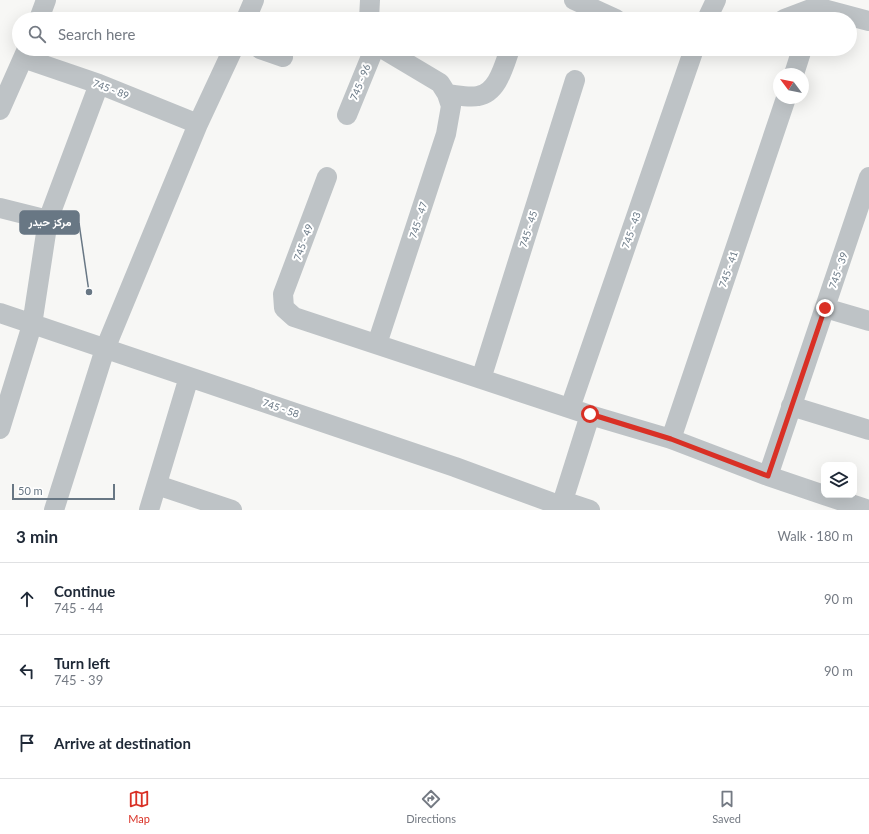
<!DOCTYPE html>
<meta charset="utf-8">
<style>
:root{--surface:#fff;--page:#f6f6f7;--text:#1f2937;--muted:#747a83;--line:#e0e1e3;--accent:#d93025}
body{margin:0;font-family:Lato,Vazirmatn,sans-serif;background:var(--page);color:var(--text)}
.controls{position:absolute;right:12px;bottom:12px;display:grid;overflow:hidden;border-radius:8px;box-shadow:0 4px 16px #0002}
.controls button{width:36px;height:36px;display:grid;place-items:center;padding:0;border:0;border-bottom:1px solid var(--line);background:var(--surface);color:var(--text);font:20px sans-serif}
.compass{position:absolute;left:773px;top:68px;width:36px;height:36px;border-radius:50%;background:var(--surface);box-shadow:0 4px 16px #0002;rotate:302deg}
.scale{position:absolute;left:12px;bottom:10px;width:103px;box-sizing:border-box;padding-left:4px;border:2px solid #687784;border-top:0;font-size:11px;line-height:14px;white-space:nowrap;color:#687784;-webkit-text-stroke:3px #fff;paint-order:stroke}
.stop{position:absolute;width:12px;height:12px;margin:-9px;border:3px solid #d93025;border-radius:50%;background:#fff}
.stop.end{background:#d93025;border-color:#fff;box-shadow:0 1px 4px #0008}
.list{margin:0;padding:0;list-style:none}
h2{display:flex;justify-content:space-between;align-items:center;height:52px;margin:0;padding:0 16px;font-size:17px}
h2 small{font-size:13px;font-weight:400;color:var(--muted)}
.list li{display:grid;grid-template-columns:26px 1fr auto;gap:12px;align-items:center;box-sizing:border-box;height:72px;padding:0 16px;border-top:1px solid var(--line)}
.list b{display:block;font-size:15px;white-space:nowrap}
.list p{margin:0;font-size:13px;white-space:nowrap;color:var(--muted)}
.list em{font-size:13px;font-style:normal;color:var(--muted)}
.icon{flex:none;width:22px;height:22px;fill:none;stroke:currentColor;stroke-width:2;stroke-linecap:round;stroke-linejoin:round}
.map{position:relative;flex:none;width:869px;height:510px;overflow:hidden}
.search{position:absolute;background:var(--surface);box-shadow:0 4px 16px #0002;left:12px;right:12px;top:12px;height:44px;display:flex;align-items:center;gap:10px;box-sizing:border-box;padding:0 14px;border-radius:22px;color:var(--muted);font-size:15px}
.sheet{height:268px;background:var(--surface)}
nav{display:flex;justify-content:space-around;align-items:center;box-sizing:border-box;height:56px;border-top:1px solid var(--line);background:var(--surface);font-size:11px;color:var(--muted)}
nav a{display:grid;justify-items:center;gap:2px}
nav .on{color:var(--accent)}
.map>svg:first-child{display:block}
</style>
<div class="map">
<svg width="869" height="510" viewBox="0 0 869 510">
<rect width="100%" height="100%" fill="#f7f7f5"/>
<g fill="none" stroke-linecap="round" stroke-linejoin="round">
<path stroke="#bec3c6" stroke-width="20" d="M574 0 616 19
M39 19 46 0
M246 19 254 0
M369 19 370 0
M707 19 716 0
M784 19 816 7 869 21
M260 49 283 57
M23 58 99 84 198 124
M794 74 802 49
M447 94C457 95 469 98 478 96 498 93 504 65 510 49
M0 110 27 49
M347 115 374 49
M327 177 283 294 284 308 294 317 590 415 671 439 768 476 824 495
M0 208 48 220
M825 308 869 321
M0 313 455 467 561 506
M377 344 446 134 451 106 447 94 440 83 383 49
M481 379 575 80
M791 406 869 430
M570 408 694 49
M0 429 32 325 48 220 99 84
M671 439 786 98
M768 476 869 177
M157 485 232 510
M824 495 869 510
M563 501 590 510
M54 510 105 349 198 124 233 49
M149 510 189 377
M560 510 590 415"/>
</g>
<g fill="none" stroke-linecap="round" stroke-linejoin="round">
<path stroke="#d93025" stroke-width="5" d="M590 414 671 439 768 476 825 308"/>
</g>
<g text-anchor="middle" stroke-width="4" stroke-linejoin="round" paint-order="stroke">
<g font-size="10" fill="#687784" stroke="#fff">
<text transform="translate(360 82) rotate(-68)" y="4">745 - 96</text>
<text transform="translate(111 89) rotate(21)" y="4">745 - 89</text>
<text transform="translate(418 220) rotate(-72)" y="4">745 - 47</text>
<text transform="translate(528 229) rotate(-73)" y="4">745 - 45</text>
<text transform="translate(631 230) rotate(-71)" y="4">745 - 43</text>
<text transform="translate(303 242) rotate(-70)" y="4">745 - 49</text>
<text transform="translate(728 269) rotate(-71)" y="4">745 - 41</text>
<text transform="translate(838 270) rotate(-71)" y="4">745 - 39</text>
<text transform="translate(281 408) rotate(19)" y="4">745 - 58</text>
</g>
</g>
<path fill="none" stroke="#687784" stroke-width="1.5" d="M89 292L79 223"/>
<circle fill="#687784" stroke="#fff" stroke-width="1.5" cx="89" cy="292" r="4"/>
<rect fill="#687784" stroke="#687784" stroke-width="1.5" x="20" y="211" width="59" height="23" rx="4"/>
<g font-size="11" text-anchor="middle" font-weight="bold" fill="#fff">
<text x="50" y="226">مركز حيدر</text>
</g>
</svg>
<div class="controls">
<button><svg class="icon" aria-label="layers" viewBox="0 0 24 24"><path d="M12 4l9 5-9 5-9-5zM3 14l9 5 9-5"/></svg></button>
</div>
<svg class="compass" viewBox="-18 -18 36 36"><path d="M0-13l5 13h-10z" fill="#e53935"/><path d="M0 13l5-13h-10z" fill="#747a83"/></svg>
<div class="scale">50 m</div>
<div class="stop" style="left:590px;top:414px"></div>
<div class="stop end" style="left:825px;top:308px"></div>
<div class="search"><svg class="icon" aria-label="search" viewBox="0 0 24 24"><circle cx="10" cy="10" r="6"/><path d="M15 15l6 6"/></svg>Search here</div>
</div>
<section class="sheet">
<h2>3 min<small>Walk · 180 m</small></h2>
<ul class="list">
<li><svg class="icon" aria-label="ahead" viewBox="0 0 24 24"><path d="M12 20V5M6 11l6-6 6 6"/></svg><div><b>Continue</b><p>745 - 44</p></div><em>90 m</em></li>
<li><svg class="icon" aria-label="left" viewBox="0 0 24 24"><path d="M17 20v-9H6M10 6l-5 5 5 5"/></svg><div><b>Turn left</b><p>745 - 39</p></div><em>90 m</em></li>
<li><svg class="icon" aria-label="arrive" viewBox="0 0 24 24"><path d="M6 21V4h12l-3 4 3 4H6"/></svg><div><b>Arrive at destination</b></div></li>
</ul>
</section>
<nav>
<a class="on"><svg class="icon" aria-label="map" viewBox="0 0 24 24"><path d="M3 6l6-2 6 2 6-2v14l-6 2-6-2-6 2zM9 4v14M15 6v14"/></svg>Map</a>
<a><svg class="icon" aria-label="directions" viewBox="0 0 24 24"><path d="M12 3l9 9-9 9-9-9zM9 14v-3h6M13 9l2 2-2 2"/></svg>Directions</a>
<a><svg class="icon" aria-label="saved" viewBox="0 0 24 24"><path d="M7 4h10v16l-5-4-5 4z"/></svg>Saved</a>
</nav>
